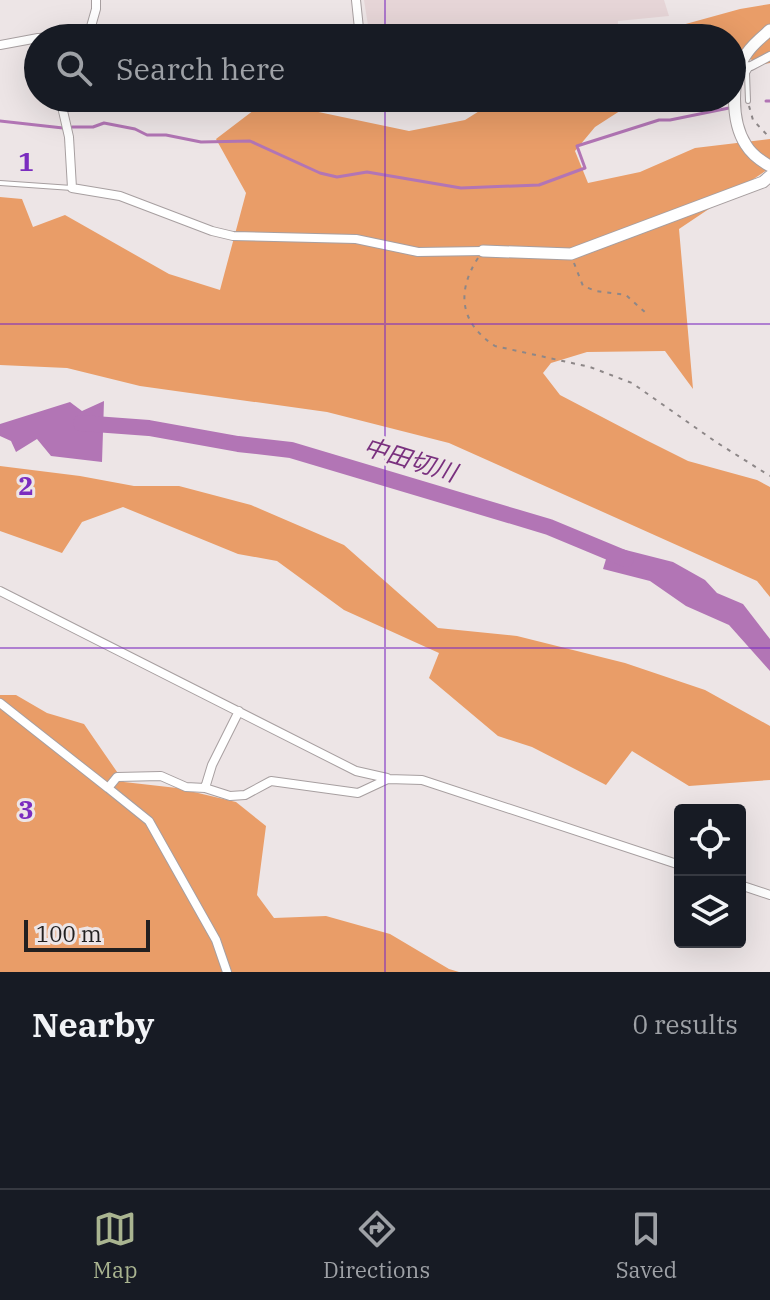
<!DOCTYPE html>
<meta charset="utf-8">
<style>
:root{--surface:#171b24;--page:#20242c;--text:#f1f3f6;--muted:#9ea1a6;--line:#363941;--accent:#a9b490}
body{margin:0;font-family:"IBM Plex Serif","Noto Sans JP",serif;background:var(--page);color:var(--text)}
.controls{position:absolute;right:24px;bottom:24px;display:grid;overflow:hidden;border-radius:8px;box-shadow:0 8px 32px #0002}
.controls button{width:72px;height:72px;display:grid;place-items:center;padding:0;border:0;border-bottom:2px solid var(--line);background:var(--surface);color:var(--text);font:40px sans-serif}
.scale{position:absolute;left:24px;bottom:20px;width:126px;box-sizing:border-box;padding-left:8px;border:4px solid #222020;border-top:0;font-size:22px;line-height:28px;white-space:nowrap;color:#222020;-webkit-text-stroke:6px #ede5e6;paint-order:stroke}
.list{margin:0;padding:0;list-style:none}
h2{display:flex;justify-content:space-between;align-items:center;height:104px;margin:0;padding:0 32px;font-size:34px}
h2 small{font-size:26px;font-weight:400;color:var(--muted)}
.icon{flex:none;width:44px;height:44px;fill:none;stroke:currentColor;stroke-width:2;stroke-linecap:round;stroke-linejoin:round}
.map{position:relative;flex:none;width:770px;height:972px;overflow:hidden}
.search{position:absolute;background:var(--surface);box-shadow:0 8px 32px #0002;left:24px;right:24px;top:24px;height:88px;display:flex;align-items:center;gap:20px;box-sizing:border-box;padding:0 28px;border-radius:44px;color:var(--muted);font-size:30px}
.sheet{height:216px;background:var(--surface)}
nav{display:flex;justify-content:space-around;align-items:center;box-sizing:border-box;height:112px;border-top:2px solid var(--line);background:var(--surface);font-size:22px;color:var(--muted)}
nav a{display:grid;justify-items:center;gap:4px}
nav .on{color:var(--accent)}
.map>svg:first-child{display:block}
</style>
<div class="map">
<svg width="770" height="972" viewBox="0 0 770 972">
<rect width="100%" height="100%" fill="#ede5e6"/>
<path fill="#e6d5d7" d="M364 0H664L669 16 618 21 617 38H370Z"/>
<path fill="#e99d68" d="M770 4V63L764 64 732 53V38H682V25L740 9Z
M500 98H640L595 127 575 151 588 183 640 172 695 148 770 139V168L679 229 693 389 665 351 587 352 551 363 543 373 560 395 646 440 688 461 757 480 770 487V597L757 581 449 443 327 412 140 386 67 368 0 365V197L22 199 33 227 65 215 169 274 220 290 246 193 216 139 266 101 409 131 465 120Z
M0 466 80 476 134 486H179L251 505 344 545 438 628 517 636 625 663 705 690 770 726V780L689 786 632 751 606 785 532 747 498 736 429 678 439 653 344 610 277 561 238 554 123 507 82 522 62 553 0 531Z
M0 695H16L47 713 84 724 124 782 177 788 236 802 266 826 257 895 274 918 326 916 390 934 449 969 459 972H0Z"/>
<path fill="#b275b5" d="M104 401 102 462 51 456 37 439 16 452 11 441 0 436V424L70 402 82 411Z
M610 546 673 562 705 580 717 593 743 604 770 639V671L729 625 686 606 650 581 603 569Z"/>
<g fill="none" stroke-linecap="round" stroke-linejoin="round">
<path stroke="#b275b5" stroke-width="3" d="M766 101H770
M0 121 63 128
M72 127H93L104 123 135 129 147 135H166L201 142 250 141 320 173 337 177 367 172 461 188 539 185 585 168 577 146 659 120H670L729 108"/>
<path stroke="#b275b5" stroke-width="16" d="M81 423 149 428 238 444 291 450 549 527 626 559"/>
<g stroke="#a79fa0" stroke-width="6">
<path id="lane" d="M122 98 129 100
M748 101 747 73 750 68
M0 183 72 188"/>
</g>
<g stroke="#a79fa0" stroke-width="10">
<path id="street" d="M356 0 360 38
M40 38 90 30 96 9V0
M0 45 38 38
M739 67 751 66 770 56
M60 98 69 137 72 188 120 196 212 231 233 236 356 239 418 252 483 251
M0 591 356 771 387 778
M0 703 108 788
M205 788 212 765 239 711
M740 885 770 895
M227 972 216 940 149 821 108 788 117 777 161 776 186 787 205 788 230 796 245 795 271 781 358 793 388 779 422 780 680 865"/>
</g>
<g stroke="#a79fa0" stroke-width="13">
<path id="secondary" d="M770 30C762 37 753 44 747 53 730 76 731 122 746 145 752 155 761 161 770 166
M483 251 571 254 763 182 770 176"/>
</g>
<path stroke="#8d8788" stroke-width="2" stroke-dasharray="4 6" stroke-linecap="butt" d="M135 101 166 103 180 98
M749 106 753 120 770 138
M478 258C456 292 460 323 495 346L590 367 632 383 716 442 770 476
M574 263 583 286 596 291 626 295 647 314"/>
<use href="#lane" stroke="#fff" stroke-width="4"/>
<use href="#street" stroke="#fff" stroke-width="8"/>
<use href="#secondary" stroke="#fff" stroke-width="11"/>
</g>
<path fill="none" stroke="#7b2cbf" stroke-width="2" stroke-opacity="0.55" d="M385 0V38M385 98V972M0 324H770M0 648H770"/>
<g text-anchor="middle" stroke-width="6" stroke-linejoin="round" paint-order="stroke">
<g font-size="24" font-style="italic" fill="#79307e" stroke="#ede5e6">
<text transform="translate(410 460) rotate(17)" y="8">中田切川</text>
</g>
</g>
<g font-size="26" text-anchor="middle" font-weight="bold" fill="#7b2cbf" stroke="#ede5e6" stroke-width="6" stroke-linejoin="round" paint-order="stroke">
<text x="26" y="171">1</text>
<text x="26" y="495">2</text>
<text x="26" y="819">3</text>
</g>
</svg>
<div class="controls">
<button><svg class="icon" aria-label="locate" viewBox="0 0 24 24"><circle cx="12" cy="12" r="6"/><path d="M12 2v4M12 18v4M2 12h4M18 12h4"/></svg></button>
<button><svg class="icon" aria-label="layers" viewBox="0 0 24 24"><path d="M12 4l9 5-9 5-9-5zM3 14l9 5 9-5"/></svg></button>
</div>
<div class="scale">100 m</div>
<div class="search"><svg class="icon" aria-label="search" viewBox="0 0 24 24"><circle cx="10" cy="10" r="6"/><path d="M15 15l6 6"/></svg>Search here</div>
</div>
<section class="sheet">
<h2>Nearby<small>0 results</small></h2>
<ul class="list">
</ul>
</section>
<nav>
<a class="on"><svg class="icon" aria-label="map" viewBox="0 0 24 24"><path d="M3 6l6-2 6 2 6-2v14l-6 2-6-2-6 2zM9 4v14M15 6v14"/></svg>Map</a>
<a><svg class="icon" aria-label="directions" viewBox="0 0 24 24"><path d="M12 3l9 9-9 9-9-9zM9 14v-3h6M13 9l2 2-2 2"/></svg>Directions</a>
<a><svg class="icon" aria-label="saved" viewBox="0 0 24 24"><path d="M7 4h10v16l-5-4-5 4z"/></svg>Saved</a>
</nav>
